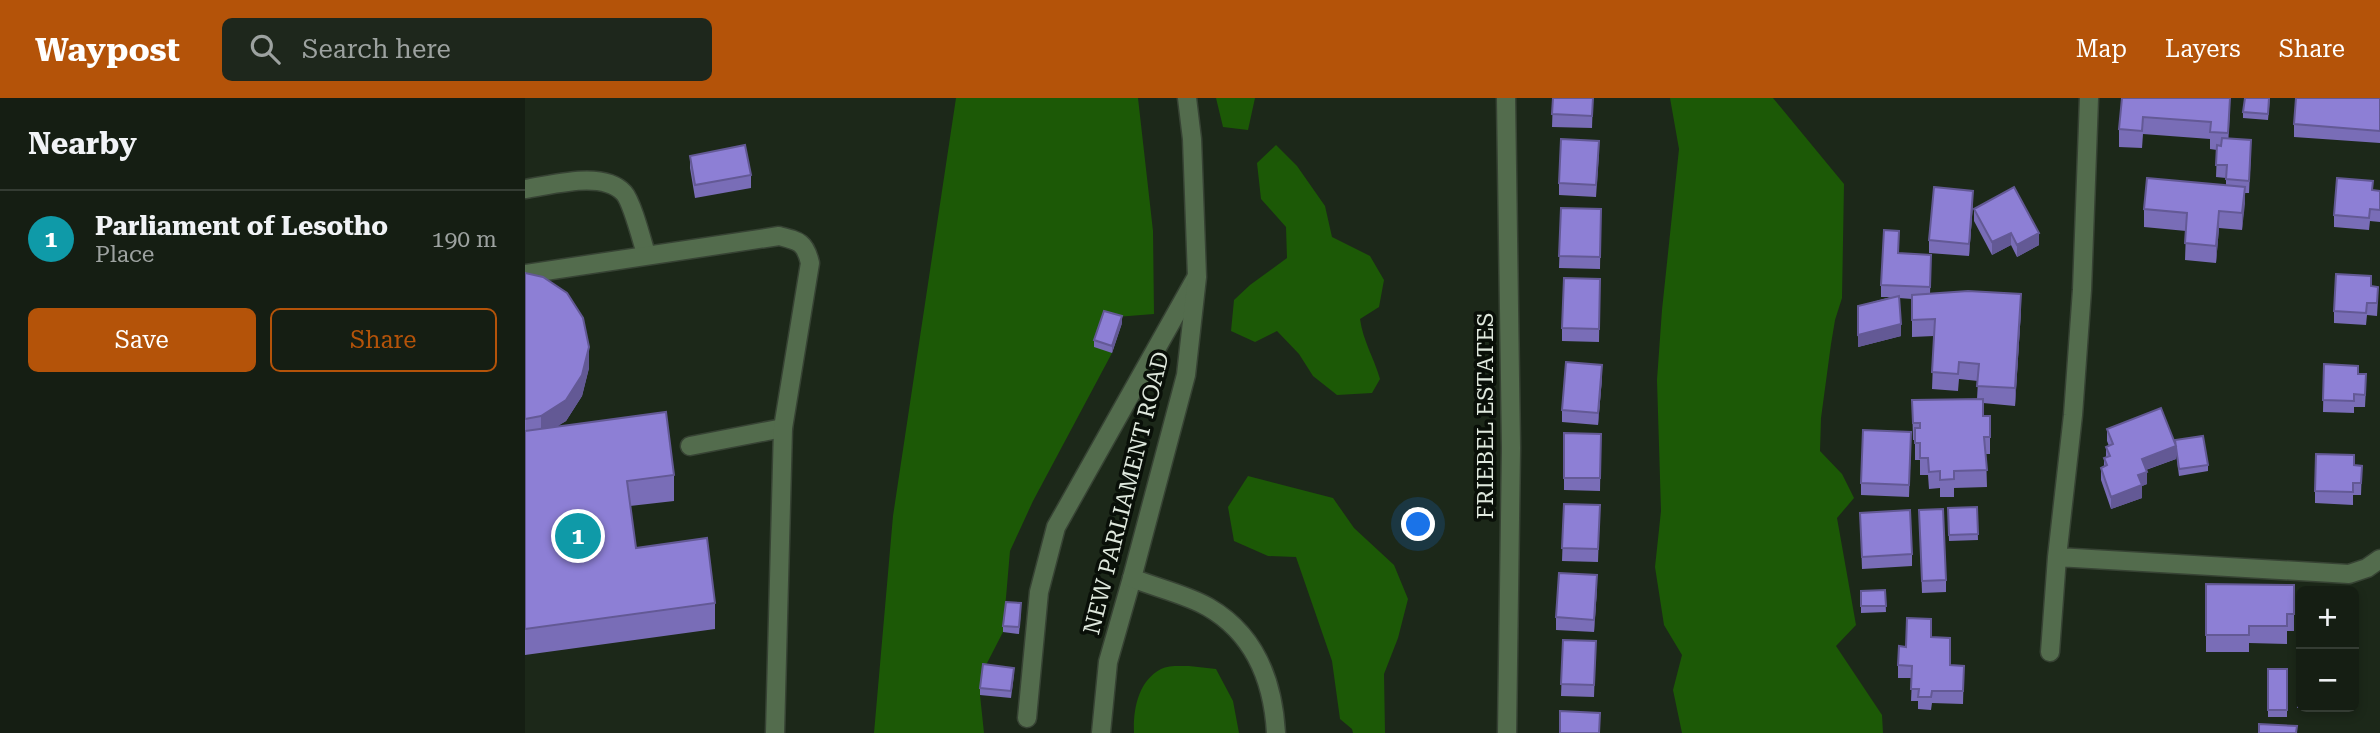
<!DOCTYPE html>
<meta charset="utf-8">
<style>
:root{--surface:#151e13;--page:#1e271c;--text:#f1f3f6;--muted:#9da2a0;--line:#343c33;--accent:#b45309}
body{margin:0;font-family:"Roboto Serif",serif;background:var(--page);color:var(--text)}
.controls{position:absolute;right:21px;bottom:21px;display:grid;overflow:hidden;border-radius:10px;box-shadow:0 4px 10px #0003}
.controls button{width:63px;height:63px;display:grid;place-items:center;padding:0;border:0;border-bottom:2px solid var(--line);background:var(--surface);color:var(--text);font:35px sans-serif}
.you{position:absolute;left:894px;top:427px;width:24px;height:24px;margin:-18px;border:5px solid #fff;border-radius:50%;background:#1a73e8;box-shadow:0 0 0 10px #1a73e833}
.badge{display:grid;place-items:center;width:46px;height:46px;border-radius:50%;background:var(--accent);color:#fff;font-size:23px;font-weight:700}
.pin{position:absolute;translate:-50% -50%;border:4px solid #fff;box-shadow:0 2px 7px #0006}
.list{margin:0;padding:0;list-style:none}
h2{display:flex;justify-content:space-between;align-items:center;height:91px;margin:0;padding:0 28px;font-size:30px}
h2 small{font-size:23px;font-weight:400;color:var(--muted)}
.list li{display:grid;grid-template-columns:46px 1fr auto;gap:21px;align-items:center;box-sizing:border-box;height:98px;padding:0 28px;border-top:2px solid var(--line)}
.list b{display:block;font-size:26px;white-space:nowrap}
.list p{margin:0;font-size:23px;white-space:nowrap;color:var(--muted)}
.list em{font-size:23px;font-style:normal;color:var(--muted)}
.actions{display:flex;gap:14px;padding:21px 28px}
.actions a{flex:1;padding:16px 0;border:2px solid var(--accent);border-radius:10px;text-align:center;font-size:24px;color:var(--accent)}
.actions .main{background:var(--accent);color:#fff}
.icon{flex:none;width:38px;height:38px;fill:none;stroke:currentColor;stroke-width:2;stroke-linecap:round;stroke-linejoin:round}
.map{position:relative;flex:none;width:1855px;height:635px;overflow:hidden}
header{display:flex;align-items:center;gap:42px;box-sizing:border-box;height:98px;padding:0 35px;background:var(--accent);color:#fff}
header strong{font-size:33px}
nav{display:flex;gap:38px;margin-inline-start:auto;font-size:24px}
.search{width:490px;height:63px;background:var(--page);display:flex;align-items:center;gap:18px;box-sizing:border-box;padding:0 24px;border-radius:10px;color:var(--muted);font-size:26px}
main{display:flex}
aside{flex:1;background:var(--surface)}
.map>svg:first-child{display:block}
</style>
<header>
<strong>Waypost</strong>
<div class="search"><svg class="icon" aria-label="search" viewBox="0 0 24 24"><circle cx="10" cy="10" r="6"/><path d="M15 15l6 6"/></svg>Search here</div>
<nav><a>Map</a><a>Layers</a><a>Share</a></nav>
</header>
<main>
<aside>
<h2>Nearby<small></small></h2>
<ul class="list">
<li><span class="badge" style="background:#0f9aa8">1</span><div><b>Parliament of Lesotho</b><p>Place</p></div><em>190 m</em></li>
</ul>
<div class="actions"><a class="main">Save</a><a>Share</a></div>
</aside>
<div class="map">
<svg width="1855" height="635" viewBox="0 0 1855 635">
<rect width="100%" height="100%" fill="#1c2819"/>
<path fill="#1c5906" d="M431 0H613L628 133 629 216 578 220 587 255 508 403 485 453 478 534 458 573 455 597 459 635H349L368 418Z
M691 0H730L723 32 698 29Z
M1145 0H1248L1319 86 1317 200 1310 222 1306 246 1296 320 1295 353 1317 376 1329 400 1312 420 1331 527 1311 548 1357 617 1358 635H1157L1148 592 1157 557 1139 527 1130 469 1136 413 1132 282 1137 212 1154 51Z
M751 47 772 68 800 108 807 139 845 158 859 182 854 209 835 221C838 243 849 260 855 281L847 295 812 297 788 278 774 256 752 233 730 244 706 233 709 202 725 187 762 160 761 129 736 101 732 65Z
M723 378 808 400 829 430 869 467 883 501 873 540 859 576 860 635H828L827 631 815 621 807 563 771 459 743 458 709 443 703 409Z
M664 568 691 571 708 603 714 635H609C608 612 613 583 636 571 643 567 656 568 664 568Z"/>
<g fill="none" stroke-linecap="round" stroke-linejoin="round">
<g stroke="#374334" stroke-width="21">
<path id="service" d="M0 91C28 87 78 72 99 95 107 104 117 143 121 156
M165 348 258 330
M502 620 514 494 531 429 671 180"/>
</g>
<g stroke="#374334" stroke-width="21">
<path id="minor" d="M981 0 986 350 982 635
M0 176 254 138C274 143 280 144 285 165L258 330 250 635
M1532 459 1824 476 1842 470 1855 461
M1525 554 1532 459 1548 317 1557 192 1564 0
M576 635 583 564 607 480"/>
</g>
<g stroke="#374334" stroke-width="21">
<path id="tertiary" d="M662 0 667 41 672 179 661 277 607 480C629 489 663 497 683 509 730 536 748 583 751 635"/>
</g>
<use href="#service" stroke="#536c4d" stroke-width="18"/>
<use href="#minor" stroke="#536c4d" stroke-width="18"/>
<use href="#tertiary" stroke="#536c4d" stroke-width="18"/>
</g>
<path fill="#796db7" d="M1028 0H1068L1067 30 1027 29Z
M1597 0 1705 11 1703 40 1726 54 1724 95H1720L1717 132 1694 130 1691 165 1660 162 1661 133 1619 129V111L1701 87V80L1691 79 1692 52 1685 51V41L1618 36 1617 50 1594 49V31Z
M1745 0 1743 22 1718 20V14Z
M1855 0V45L1769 39V26Z
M1074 55 1071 99 1034 97V85Z
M165 58 226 77V90L170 100 165 70Z
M1848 92 1855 93V124L1845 123 1844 132 1809 129V117Z
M1448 105 1444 158 1404 155V142Z
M1036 110 1076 111 1075 171 1034 170Z
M1449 111 1514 147 1492 159 1486 147 1467 157 1449 123Z
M1374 155 1406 169 1405 196 1496 213 1490 308 1458 305V318H1465V356H1461L1462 389 1429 390V399H1415V390L1404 391 1403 377H1395V362H1390V342H1388L1387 302 1452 301 1453 283 1434 281 1433 293 1407 291 1409 238 1387 239V201L1374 200 1376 238 1333 249V208L1366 199H1356V187Z
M0 175 64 270 57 298 41 323 32 328 149 377V403L105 408 111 450 190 505V531L0 557Z
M1075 181 1074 244 1037 243V230Z
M1846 188 1853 201 1852 218 1842 217 1841 227 1809 225V213Z
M597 225 587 255 569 249V242Z
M1799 266 1833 276 1841 289 1840 309H1829V315L1798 314Z
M1077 280 1073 327 1037 324V312Z
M1582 331 1650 346 1683 367V373L1654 378 1651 354V361L1621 372 1622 386 1617 388V400L1586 411 1576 382V370L1579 368V360L1581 359V349L1584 348 1582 343Z
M1039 335 1076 336 1075 393 1039 392Z
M1386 346 1384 399 1336 397V385Z
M1829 367 1837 368 1836 397H1828V407L1790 405V393Z
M1039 406 1075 407 1073 464 1037 463Z
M1452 409 1453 442 1424 443 1423 410Z
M1394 412 1421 482V494L1397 495Z
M1335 415 1387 456V468L1337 471Z
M1681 486 1769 487V533H1762V546L1724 545V554H1681Z
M1072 490 1069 534 1031 532V519Z
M1360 492 1361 514 1336 515V493Z
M496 512 494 536 478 534V528Z
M1406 539 1425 567 1439 568 1438 606 1407 605 1406 612 1393 611V603H1386L1387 580H1373V567L1381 549Z
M1038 542 1071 543 1069 599 1036 598Z
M1743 571H1762V619H1743Z
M489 576 486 600 455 597V590Z
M1772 586H1776V609H1793V610H1772Z"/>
<path fill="#635995" d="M1705 0V11L1703 52V35Z
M1720 89V106L1717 132V115Z
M1448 93V105L1444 158V146Z
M1694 113V130L1691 165V148Z
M1486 135V147L1467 157V144Z
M1514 135V147L1492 159V147Z
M1496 196V213L1490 308V290Z
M597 218V225L587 255V248Z
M1376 226V238L1333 249V237Z
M64 249V270L57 298 41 323 16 339V318Z
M1077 267V280L1073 327V315Z
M1651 348V361L1617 373V361Z
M1622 374V386L1617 388V400L1586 411V399L1613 377Z
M1072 477V490L1069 534V522Z"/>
<path fill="#8d7fd5" stroke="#635995" stroke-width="2" d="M1028 0H1068L1067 18 1027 16Z
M1597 0H1705L1703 35 1685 34 1686 24 1618 19 1617 33 1594 31Z
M1720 0H1744L1743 16 1718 14Z
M1771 0H1855V33L1769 26Z
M1697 40 1726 42 1724 83 1701 81 1702 67H1691L1692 47 1696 48Z
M1036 41 1074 43 1071 87 1034 85Z
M220 47 226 77 170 87 165 58Z
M1622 80 1720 89 1717 115 1694 113 1691 148 1660 145 1662 115 1619 111Z
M1812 80 1848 83 1847 92 1855 93V112L1845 111 1844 120 1809 117Z
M1409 89 1448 93 1444 146 1404 142Z
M1489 89 1514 135 1492 147 1486 135 1467 144 1449 111Z
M1036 110 1076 111 1075 159 1034 158Z
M1359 132 1374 133 1373 155 1406 157 1405 189 1356 187Z
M0 175 18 179 42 195 58 220 64 249 57 277 41 302 16 318 0 321Z
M1811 176 1846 178V188L1853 189 1852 205H1842L1841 215 1809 213Z
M1039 180 1075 181 1074 231 1037 230Z
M1443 193 1496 196 1490 290 1452 288 1454 266 1434 264 1433 276 1407 274 1410 221 1387 222V197Z
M1374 198 1376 226 1333 237V208Z
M579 213 597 218 587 248 569 242Z
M1041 264 1077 267 1073 315 1037 312Z
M1799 266 1833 268V276H1841L1840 297 1829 296V303L1798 302Z
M1458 301V318H1465V339H1459L1462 372 1429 373V381L1415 382V373L1404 374 1403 360H1395V345H1390V330H1395V325H1388L1387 302Z
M1636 310 1651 348 1617 361 1622 374 1613 377 1617 387 1586 399 1576 370 1582 367 1579 360 1585 358 1581 349 1588 346 1582 331Z
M141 314 149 377 102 383 111 450 182 440 190 505 0 531V333Z
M1338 332 1386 334 1384 387 1336 385Z
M1039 335 1076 336 1075 380H1039Z
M1678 338 1683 367 1654 371 1650 342Z
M1791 356 1829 357V367L1837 368 1836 385H1828V394L1790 393Z
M1039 406 1075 407 1073 451 1037 450Z
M1452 409 1453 436 1424 437 1423 410Z
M1418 411 1421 482 1397 483 1394 412Z
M1385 412 1387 456 1337 459 1335 415Z
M1034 475 1072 477 1069 522 1031 519Z
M1681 486 1769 487V516H1762V528H1724V537H1681Z
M1360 492 1361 508H1336V493Z
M481 504 496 505 494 529 478 528Z
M1382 520 1406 521V539L1425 540V567L1439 568 1438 593H1407L1406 599H1393L1394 591H1386L1387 568 1373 567 1374 548 1381 549Z
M1038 542 1071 543 1069 587 1036 586Z
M458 566 489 570 486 593 455 590Z
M1743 571H1762V612H1743Z
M1772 586H1776V603H1772Z
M1035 613 1075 615 1074 635H1035Z
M1734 626 1772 628 1771 635H1734Z"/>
<g text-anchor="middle" stroke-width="7" stroke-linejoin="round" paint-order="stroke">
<g font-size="23" fill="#dfe8dd" stroke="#090f08">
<text transform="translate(960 318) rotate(-90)" y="8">FRIEBEL ESTATES</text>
<text transform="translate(601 395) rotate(-76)" y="8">NEW PARLIAMENT ROAD</text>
</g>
</g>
</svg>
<div class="controls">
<button>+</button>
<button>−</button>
</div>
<div class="you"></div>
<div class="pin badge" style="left:53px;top:438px;background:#0f9aa8">1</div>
</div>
</main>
